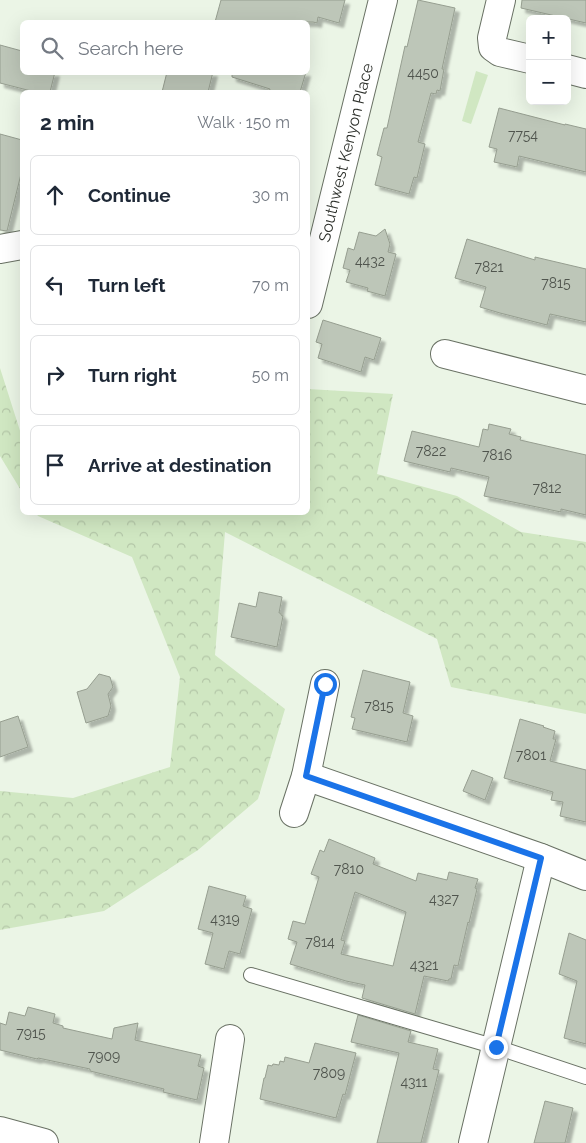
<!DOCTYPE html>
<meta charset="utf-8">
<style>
:root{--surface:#fff;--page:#f2f2f3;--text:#1f2937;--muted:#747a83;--line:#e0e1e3}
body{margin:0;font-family:Raleway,sans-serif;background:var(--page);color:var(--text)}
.controls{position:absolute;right:15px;top:15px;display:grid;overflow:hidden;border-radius:8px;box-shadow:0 5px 20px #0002}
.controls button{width:45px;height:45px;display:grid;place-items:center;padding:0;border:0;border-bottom:1px solid var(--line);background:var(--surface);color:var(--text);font:25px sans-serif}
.stop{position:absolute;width:15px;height:15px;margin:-11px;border:4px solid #1a73e8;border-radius:50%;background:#fff}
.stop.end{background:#1a73e8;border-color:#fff;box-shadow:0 1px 5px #0008}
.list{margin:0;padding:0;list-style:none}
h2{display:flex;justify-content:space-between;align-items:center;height:65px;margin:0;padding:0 20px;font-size:21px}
h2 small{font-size:16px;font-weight:400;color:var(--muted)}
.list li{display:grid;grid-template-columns:32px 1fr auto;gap:15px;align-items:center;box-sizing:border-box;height:80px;margin:0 10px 10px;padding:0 10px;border:1px solid var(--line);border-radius:8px}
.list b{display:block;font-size:19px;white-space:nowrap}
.list em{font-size:16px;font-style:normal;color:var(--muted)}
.icon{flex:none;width:28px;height:28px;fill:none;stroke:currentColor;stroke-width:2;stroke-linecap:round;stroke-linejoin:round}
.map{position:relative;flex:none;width:586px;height:1143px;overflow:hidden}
.search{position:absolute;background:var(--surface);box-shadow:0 5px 20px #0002;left:20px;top:20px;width:290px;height:55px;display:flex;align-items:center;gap:12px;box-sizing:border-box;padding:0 18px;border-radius:8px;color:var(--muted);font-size:19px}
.panel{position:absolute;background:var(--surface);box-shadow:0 5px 20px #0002;left:20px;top:90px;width:290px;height:425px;border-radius:8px}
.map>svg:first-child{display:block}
</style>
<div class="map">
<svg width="586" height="1143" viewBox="0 0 586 1143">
<defs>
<pattern id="forest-crowns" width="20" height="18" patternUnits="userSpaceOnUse" patternTransform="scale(1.25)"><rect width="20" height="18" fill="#d0e7c2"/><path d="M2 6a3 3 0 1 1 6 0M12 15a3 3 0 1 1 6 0" fill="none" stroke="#b3c6a7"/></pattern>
<filter id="shadow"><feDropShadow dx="4.5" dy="4.5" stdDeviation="1" flood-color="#0004"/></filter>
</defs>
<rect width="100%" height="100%" fill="#ebf5e6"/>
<path fill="#d0e7c2" d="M476 71 488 75 471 124 462 121Z"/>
<path fill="url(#forest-crowns)" d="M0 368 22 437V492L0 456Z
M308 389 393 394 377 474 457 496 521 532 586 542V714L451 687 437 639 225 532 215 655 285 709 258 799 198 850 104 911 0 930V791L73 798 170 767 180 677 132 557 38 516 36 513 308 512Z"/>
<path fill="#bdc6b8" stroke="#969e90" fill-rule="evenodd" filter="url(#shadow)" d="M221 0H345L339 23 318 17 317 23 313 22H215Z
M418 0 455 8 442 69H444L440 91 437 90 436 94 431 93 418 142 425 144 417 178 414 177 409 194 375 185 382 157 377 155 384 128H387L405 46 407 47Z
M522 0H586V23L521 8Z
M0 45 22 51V72H55L50 92H35L0 83Z
M167 72H213L208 92H162Z
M232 72H306L300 92H269L270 89 232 77Z
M499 108 565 125V124L586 129V172L519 156 517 167 494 162 497 149 489 147Z
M0 134 22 140V170L7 231 0 230Z
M385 229 390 244 388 252 396 254 385 296 367 291 368 288 346 282 350 270 343 268 348 248 354 250 359 232 376 236Z
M467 239 535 260V257L586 269V322L550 314 547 325 500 313 480 307 486 287 455 278Z
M323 320 381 338 374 360 365 357 361 372 318 358 322 344 316 342Z
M489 424 511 429 509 434 521 437 520 440 586 455V515L561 509V512L484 496 489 477 451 468 450 472 404 461 412 431 479 447 483 429 488 430Z
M259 592 282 597 279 613H281V615L283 616 277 647 231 637 239 603 256 607Z
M363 670 410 682 403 713 413 716 407 742 352 729 355 718 351 717Z
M99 674 110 677 113 687 108 694 111 706 108 716 86 723 77 692 87 689Z
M18 716 28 747 0 757V722Z
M520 719 544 726 543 727 555 731 553 739H556L550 761 586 770V822L560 816 563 802 551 800 553 792 504 778Z
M472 770 493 778 485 800 463 791Z
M329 839 375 858 373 864 416 881 418 873 447 880 449 872 478 879 475 888 477 889 469 923 468 922 458 966 454 965 451 979H449L448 981 424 976 415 1014 362 998 365 985 346 981 290 964 297 942 288 939 293 921 305 924 319 877 311 874 320 850 324 852ZM355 892 406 912 393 966 341 954 345 941 341 940Z
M209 886 246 896 243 906 252 909 240 954 229 951 224 969 205 964 213 933 198 929Z
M569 933 586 940V1044L564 1038 577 981 559 974Z
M28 1007 55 1014 53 1023 63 1026V1028L112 1039 114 1028 138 1023 135 1040 201 1055 198 1066 204 1068 197 1100 163 1092 164 1089 90 1071V1069L38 1058 37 1059 0 1050V1023L6 1025 9 1012 25 1016Z
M358 1015 411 1031 408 1042 438 1049 433 1069 439 1070 421 1143H377L399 1053 351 1042Z
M315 1043 356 1053 345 1095 343 1094 336 1118 260 1099 264 1078H265L268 1065 272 1066 273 1064 279 1065 280 1061 284 1062 285 1057 309 1063Z
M545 1101 573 1108 565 1143H534Z"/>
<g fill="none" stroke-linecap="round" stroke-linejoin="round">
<g stroke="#697164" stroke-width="16">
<path id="lane" d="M251 975 496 1047 586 1077"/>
</g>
<g stroke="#697164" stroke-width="30">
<g id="street">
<path d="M501 0 492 38 493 47 500 52 530 59"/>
<path d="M567 69 586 74"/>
<path d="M0 249 22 245"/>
<path id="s1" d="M308 304 383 0"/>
<path d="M445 354 586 390"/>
<path d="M306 776 541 858 586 876"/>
<path d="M294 813 306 776 325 684"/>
<path d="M214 1143 230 1039"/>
<path d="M473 1143 541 858"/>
</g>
</g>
<g stroke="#697164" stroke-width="30">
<path id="secondary" d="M0 1131 44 1143"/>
</g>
<use href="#lane" stroke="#fff" stroke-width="14"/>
<use href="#street" stroke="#fff" stroke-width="28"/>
<use href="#secondary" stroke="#fff" stroke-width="28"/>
</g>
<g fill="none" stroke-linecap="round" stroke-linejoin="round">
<path stroke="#1a73e8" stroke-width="6" d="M325 684 306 776 541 858 496 1047"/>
</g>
<g text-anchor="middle" stroke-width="4" stroke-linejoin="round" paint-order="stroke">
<g font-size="14" fill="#50554e">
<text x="423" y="78">4450</text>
<text x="523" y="140">7754</text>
<text x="370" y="266">4432</text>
<text x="489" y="272">7821</text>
<text x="556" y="288">7815</text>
<text x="431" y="456">7822</text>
<text x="497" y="460">7816</text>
<text x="547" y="493">7812</text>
<text x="379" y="711">7815</text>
<text x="531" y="760">7801</text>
<text x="349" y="874">7810</text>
<text x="444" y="904">4327</text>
<text x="225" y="924">4319</text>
<text x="320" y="947">7814</text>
<text x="424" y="970">4321</text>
<text x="31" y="1038">7915</text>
<text x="104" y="1061">7909</text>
<text x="329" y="1078">7809</text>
<text x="414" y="1087">4311</text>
</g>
<g font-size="16" fill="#2c2f2a" stroke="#fefefe">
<text dy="6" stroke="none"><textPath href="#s1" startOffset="156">Southwest Kenyon Place</textPath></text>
</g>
</g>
</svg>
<div class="controls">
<button>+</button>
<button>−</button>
</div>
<div class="stop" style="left:325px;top:684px"></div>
<div class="stop end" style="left:496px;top:1047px"></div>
<div class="search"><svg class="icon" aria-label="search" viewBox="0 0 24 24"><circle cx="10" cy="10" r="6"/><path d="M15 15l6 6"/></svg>Search here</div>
<section class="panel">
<h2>2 min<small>Walk · 150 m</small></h2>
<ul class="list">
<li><svg class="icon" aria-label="ahead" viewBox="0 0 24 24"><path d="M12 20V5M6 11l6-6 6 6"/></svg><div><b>Continue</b></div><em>30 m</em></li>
<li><svg class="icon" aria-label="left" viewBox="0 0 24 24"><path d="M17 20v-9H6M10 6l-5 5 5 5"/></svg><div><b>Turn left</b></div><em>70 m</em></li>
<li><svg class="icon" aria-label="right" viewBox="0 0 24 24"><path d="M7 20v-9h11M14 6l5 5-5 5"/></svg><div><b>Turn right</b></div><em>50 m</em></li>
<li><svg class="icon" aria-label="arrive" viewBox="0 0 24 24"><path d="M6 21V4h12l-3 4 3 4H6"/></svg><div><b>Arrive at destination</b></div></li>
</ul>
</section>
</div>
